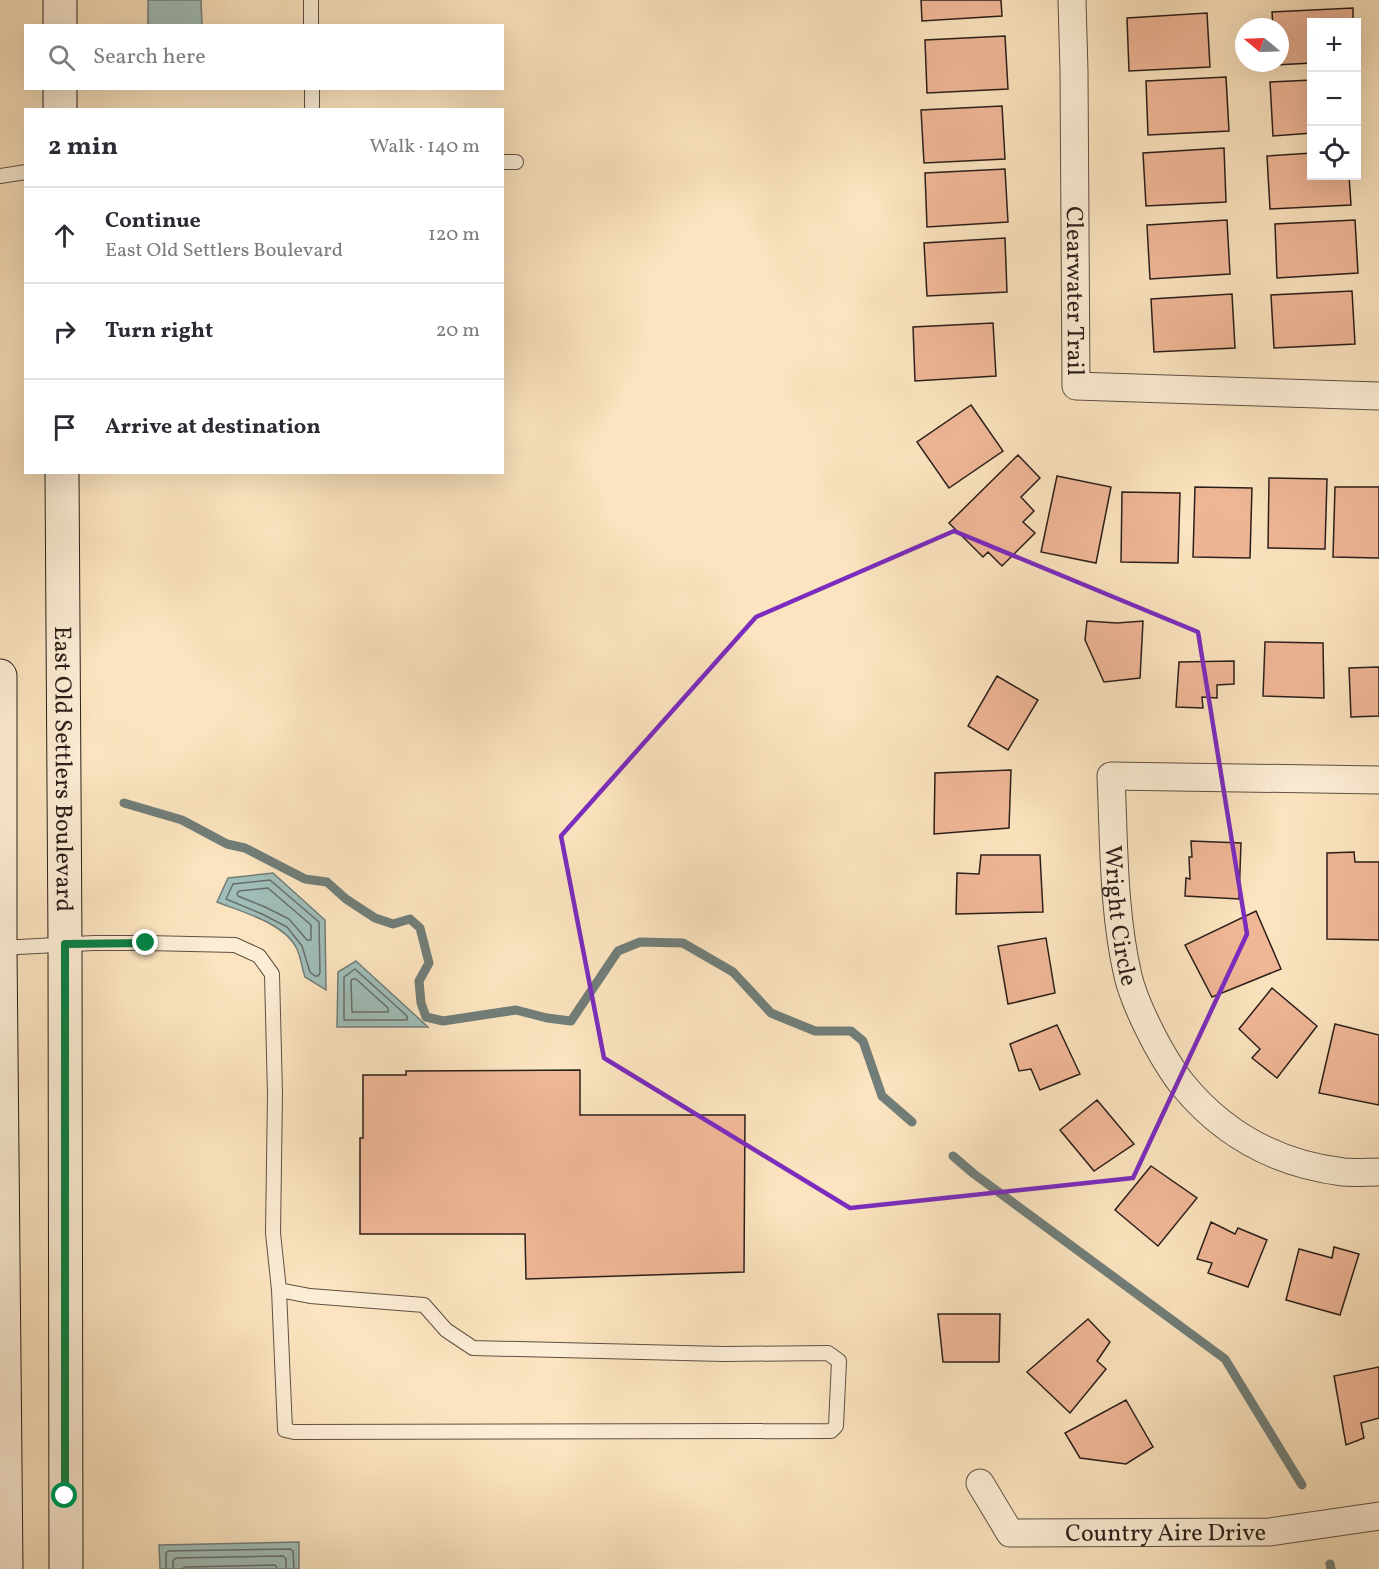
<!DOCTYPE html>
<meta charset="utf-8">
<style>
:root{--surface:#fff;--page:#f2f2f3;--text:#2b2b33;--muted:#7c7c81;--line:#e1e1e2}
body{margin:0;font-family:Vollkorn,serif;background:var(--page);color:var(--text)}
.controls{position:absolute;right:18px;top:18px;display:grid;overflow:hidden;border-radius:0px;box-shadow:0 6px 24px #0002}
.controls button{width:54px;height:54px;display:grid;place-items:center;padding:0;border:0;border-bottom:2px solid var(--line);background:var(--surface);color:var(--text);font:30px sans-serif}
.compass{position:absolute;left:1235px;top:18px;width:54px;height:54px;border-radius:50%;background:var(--surface);box-shadow:0 6px 24px #0002;rotate:289deg}
.stop{position:absolute;width:18px;height:18px;margin:-14px;border:4px solid #0b8043;border-radius:50%;background:#fff}
.stop.end{background:#0b8043;border-color:#fff;box-shadow:0 2px 6px #0008}
.list{margin:0;padding:0;list-style:none}
h2{display:flex;justify-content:space-between;align-items:center;height:78px;margin:0;padding:0 24px;font-size:26px}
h2 small{font-size:20px;font-weight:400;color:var(--muted)}
.list li{display:grid;grid-template-columns:39px 1fr auto;gap:18px;align-items:center;box-sizing:border-box;height:96px;padding:0 24px;border-top:2px solid var(--line)}
.list b{display:block;font-size:22px;white-space:nowrap}
.list p{margin:0;font-size:20px;white-space:nowrap;color:var(--muted)}
.list em{font-size:20px;font-style:normal;color:var(--muted)}
.icon{flex:none;width:33px;height:33px;fill:none;stroke:currentColor;stroke-width:2;stroke-linecap:round;stroke-linejoin:round}
.map{position:relative;flex:none;width:1379px;height:1569px;overflow:hidden}
.search{position:absolute;background:var(--surface);box-shadow:0 6px 24px #0002;left:24px;top:24px;width:480px;height:66px;display:flex;align-items:center;gap:15px;box-sizing:border-box;padding:0 21px;border-radius:0px;color:var(--muted);font-size:22px}
.panel{position:absolute;background:var(--surface);box-shadow:0 6px 24px #0002;left:24px;top:108px;width:480px;height:366px;border-radius:0px}
.map>svg:first-child{display:block}
</style>
<div class="map">
<svg width="1379" height="1569" viewBox="0 0 1379 1569">
<rect width="100%" height="100%" fill="#fbe4bf"/>
<filter id="stains"><feTurbulence type="fractalNoise" baseFrequency=".00333" numOctaves="4"/><feColorMatrix values="0 0 0 0 .2 0 0 0 0 .09 0 0 0 0 .02 0 0 0 .5 -.17"/></filter>
<radialGradient id="worn" r=".72"><stop offset=".6" stop-color="#630" stop-opacity="0"/><stop offset="1" stop-color="#630" stop-opacity=".3"/></radialGradient>
<path fill="#a0bdb8" stroke="#717e79" stroke-width="1.5" d="M148 0H201L202 25H148Z
M273 873 325 920 326 990 305 977C302 968 301 958 297 949 285 923 242 912 217 902L228 878Z
M356 961 428 1027H337L338 972Z
M299 1542V1569H160L159 1545Z"/>
<g fill="none" stroke-linecap="round" stroke-linejoin="round">
<path stroke="#666e69" stroke-width="1.5" d="M270 880 319 922 320 973 318 976H315L310 972 302 946 287 927 262 914 226 899 233 884Z
M268 888 311 925V940H307L289 919 265 907 238 896 237 894 239 891Z
M355 969 407 1016V1020H344V977Z
M352 979H356L388 1008V1012H352L351 982Z
M166 1569V1553L168 1551 290 1549 293 1551 294 1569
M173 1569V1561L176 1558 283 1556 286 1559V1569
M182 1569 185 1567 274 1565 276 1566 277 1569"/>
<path stroke="#717e79" stroke-width="9" d="M124 803 182 820 227 844 245 848 305 879 327 882 346 899 375 918 393 924 410 919 420 928 429 963 419 981 421 1003 426 1017 443 1021 516 1010 547 1018 571 1021 618 951 640 942 683 943 733 972 771 1013 815 1031H851L863 1041 882 1096 912 1122
M953 1156 974 1174 1225 1359 1302 1485
M1330 1564 1331 1569"/>
</g>
<path fill="#f0b797" stroke="#2b1f1a" stroke-width="1.5" d="M921 0H1001L1002 16 922 21Z
M1353 8V22H1312V63L1275 65V63H1280V27H1273L1272 12Z
M1207 13 1210 67 1129 71 1127 18Z
M1005 36 1008 89 927 93 925 40Z
M1226 77 1229 131 1148 135 1146 81Z
M1312 80V133L1273 136 1270 82Z
M1002 106 1005 159 924 163 921 110Z
M1224 148 1226 202 1146 206 1143 153Z
M1312 153V176H1349L1351 205 1270 209 1267 156Z
M1005 169 1008 222 927 227 925 173Z
M1227 220 1230 274 1150 279 1147 225Z
M1355 220 1358 273 1277 278 1275 224Z
M1005 238 1007 292 927 296 924 243Z
M1352 291 1355 344 1274 348 1271 295Z
M1232 294 1235 348 1154 352 1151 299Z
M993 323 996 376 915 381 913 327Z
M971 405 1003 451 949 488 917 442Z
M1018 455 1040 478 1021 497 1034 511 1023 522 1035 533 1002 566 988 552 983 557 949 523Z
M1057 476 1111 487 1096 563 1041 552Z
M1269 478 1327 479 1325 549 1268 548Z
M1195 487 1252 488 1250 558 1193 557Z
M1335 487H1379V558L1333 557Z
M1122 492 1180 493 1178 563 1121 562Z
M1087 621 1117 623 1143 621 1140 678 1104 682 1085 640Z
M1265 642 1323 643 1324 698 1263 696Z
M1234 661V684L1217 685V698L1202 697 1203 708 1176 707 1179 662Z
M1379 667V716L1351 717 1349 668Z
M997 676 1038 700 1008 750 968 726Z
M1011 770 1009 828 934 834 935 773Z
M1191 841 1241 843 1239 899 1185 896 1186 878 1190 879 1189 857H1192Z
M1354 852 1355 862H1379V940L1327 939V853Z
M981 855H1040L1043 912 956 914 957 873 979 874Z
M1256 911 1281 969 1212 997 1185 945Z
M1046 938 1055 993 1008 1004 998 946Z
M1272 988 1317 1026 1277 1078 1252 1058 1260 1049 1239 1029Z
M1335 1024 1379 1035V1105L1319 1093Z
M1057 1025 1080 1074 1040 1090 1031 1069 1019 1071 1010 1044Z
M580 1070V1115H745L744 1272 526 1279 525 1234H360V1138H363V1075H406V1071Z
M1097 1100 1134 1144 1094 1171 1060 1130Z
M1151 1166 1197 1198 1158 1246 1115 1210Z
M1211 1222 1235 1234 1238 1228 1267 1240 1248 1287 1208 1273 1212 1263 1197 1259Z
M1334 1247 1359 1254 1340 1315 1286 1300 1299 1249 1332 1258Z
M938 1314H1000L999 1362H943Z
M1088 1319 1110 1342 1097 1361 1106 1369 1070 1413 1027 1372Z
M1379 1367V1418L1361 1423 1364 1438 1346 1445 1334 1376Z
M1126 1400 1153 1447 1126 1464 1080 1458 1065 1433Z"/>
<g fill="none" stroke-linecap="round" stroke-linejoin="round">
<g stroke="#5f5043" stroke-width="16">
<path id="lane" d="M311 0V26
M312 88V110
M502 162H516
M0 176 26 172
M0 948 94 943H146L235 945 259 956 272 974 275 1094 273 1233 279 1290 310 1296 424 1305 446 1330 473 1348 724 1354 828 1353 839 1361 836 1426 831 1431 294 1432 285 1430 279 1290"/>
</g>
<g stroke="#5f5043" stroke-width="29">
<g id="street">
<path id="s1" d="M1072 0 1074 71 1076 386 1379 396"/>
<path id="s2" d="M1379 780 1111 776C1114 843 1113 911 1128 976 1133 997 1146 1024 1156 1043 1164 1057 1172 1072 1183 1085 1224 1135 1278 1164 1343 1172 1354 1173 1367 1172 1379 1172"/>
<path id="s3" d="M980 1483 1010 1533 1270 1532 1379 1516"/>
</g>
</g>
<g stroke="#2b1f1a" stroke-width="35">
<g id="secondary">
<path d="M60 26V0"/>
<path d="M60 110V88"/>
<path id="s4" d="M62 472 65 944 66 1569"/>
<path d="M0 676V948L6 1569"/>
</g>
</g>
<use href="#lane" stroke="#fcedd5" stroke-width="14"/>
<use href="#street" stroke="#fcedd5" stroke-width="27"/>
<use href="#secondary" stroke="#fcedd5" stroke-width="33"/>
</g>
<g fill="none" stroke-linecap="round" stroke-linejoin="round">
<path stroke="#0b8043" stroke-width="8" d="M65 1496V944L146 943"/>
</g>
<path fill="none" stroke="#7b2cbf" stroke-width="4.5" stroke-linejoin="round" d="M954 531 1198 632 1247 934 1133 1178 850 1208 604 1058 561 836 756 617Z"/>
<g text-anchor="middle" stroke-width="5" stroke-linejoin="round" paint-order="stroke">
<g font-size="24" fill="#2b1f1a" stroke="#fcedd5">
<text dy="8" stroke="none"><textPath href="#s1" startOffset="291">Clearwater Trail</textPath></text>
<text dy="8" stroke="none"><textPath href="#s4" startOffset="297">East Old Settlers Boulevard</textPath></text>
<text dy="8" stroke="none"><textPath href="#s2" startOffset="408">Wright Circle</textPath></text>
<text dy="8" stroke="none"><textPath href="#s3" startOffset="214">Country Aire Drive</textPath></text>
</g>
</g>
<rect width="100%" height="100%" filter="url(#stains)"/>
<rect width="100%" height="100%" fill="url(#worn)"/>
</svg>
<div class="controls">
<button>+</button>
<button>−</button>
<button><svg class="icon" aria-label="locate" viewBox="0 0 24 24"><circle cx="12" cy="12" r="6"/><path d="M12 2v4M12 18v4M2 12h4M18 12h4"/></svg></button>
</div>
<svg class="compass" viewBox="-18 -18 36 36"><path d="M0-13l5 13h-10z" fill="#e53935"/><path d="M0 13l5-13h-10z" fill="#7c7c81"/></svg>
<div class="stop" style="left:65px;top:1496px"></div>
<div class="stop end" style="left:146px;top:943px"></div>
<div class="search"><svg class="icon" aria-label="search" viewBox="0 0 24 24"><circle cx="10" cy="10" r="6"/><path d="M15 15l6 6"/></svg>Search here</div>
<section class="panel">
<h2>2 min<small>Walk · 140 m</small></h2>
<ul class="list">
<li><svg class="icon" aria-label="ahead" viewBox="0 0 24 24"><path d="M12 20V5M6 11l6-6 6 6"/></svg><div><b>Continue</b><p>East Old Settlers Boulevard</p></div><em>120 m</em></li>
<li><svg class="icon" aria-label="right" viewBox="0 0 24 24"><path d="M7 20v-9h11M14 6l5 5-5 5"/></svg><div><b>Turn right</b></div><em>20 m</em></li>
<li><svg class="icon" aria-label="arrive" viewBox="0 0 24 24"><path d="M6 21V4h12l-3 4 3 4H6"/></svg><div><b>Arrive at destination</b></div></li>
</ul>
</section>
</div>
